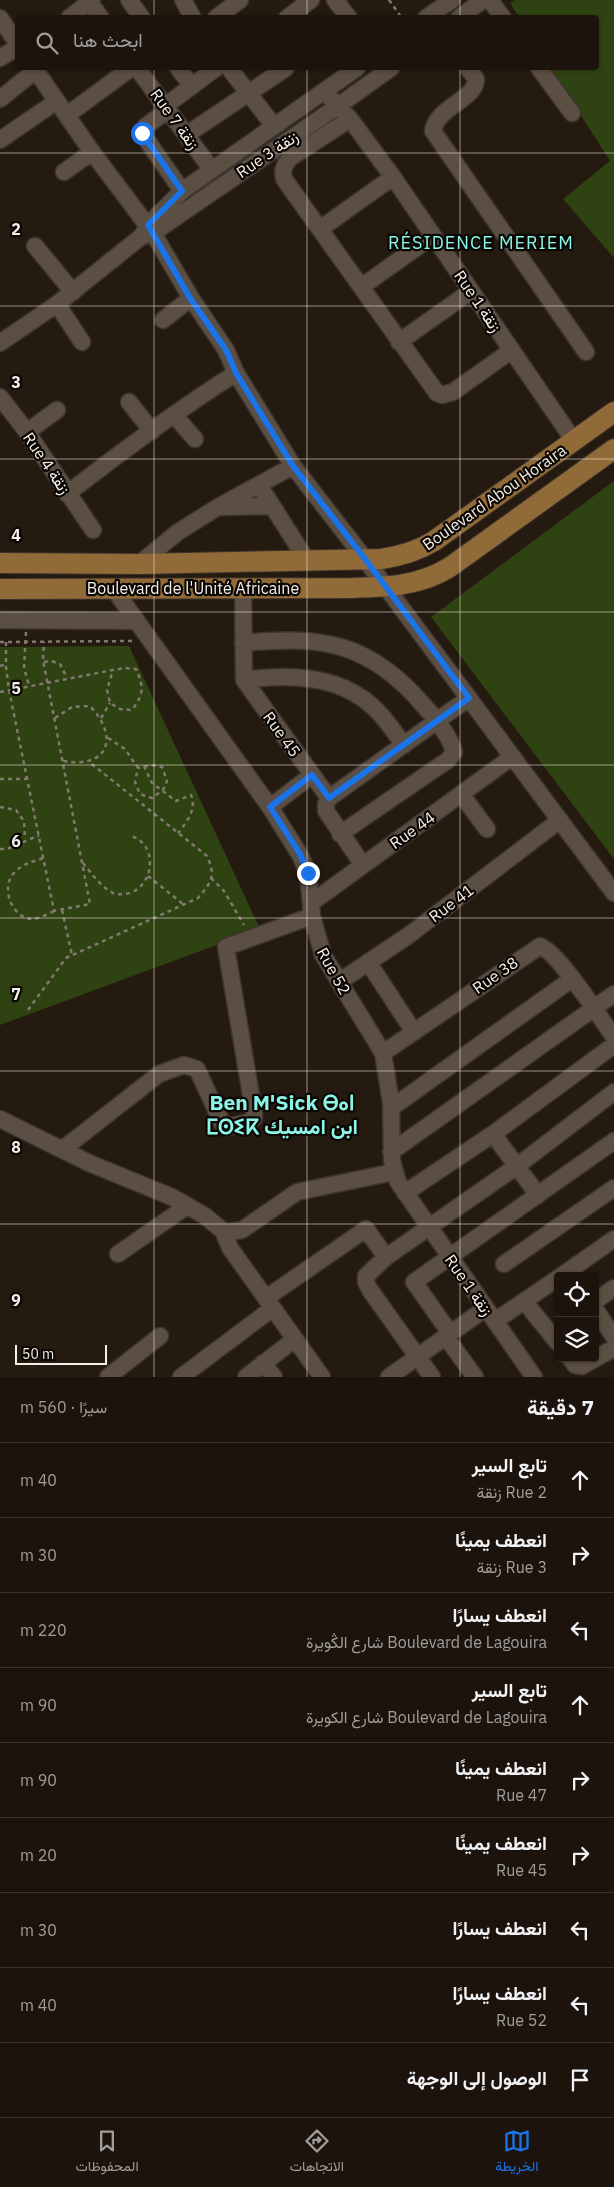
<!DOCTYPE html>
<html lang="ar">
<meta charset="utf-8">
<style>
:root{--surface:#1c140c;--page:#29211a;--text:#f1f3f6;--muted:#a09e9d;--line:#3a332d;--accent:#1a73e8}
body{margin:0;font-family:"IBM Plex Sans",Vazirmatn,"Noto Sans Tifinagh",sans-serif;background:var(--page);color:var(--text);direction:rtl}
.controls{position:absolute;right:15px;bottom:15px;display:grid;overflow:hidden;border-radius:5px;box-shadow:0 1px 4px #0004}
.controls button{width:45px;height:45px;display:grid;place-items:center;padding:0;border:0;border-bottom:1px solid var(--line);background:var(--surface);color:var(--text);font:25px sans-serif}
.scale{position:absolute;left:15px;bottom:12px;width:92px;box-sizing:border-box;padding-left:5px;border:2px solid #f6efe8;border-top:0;font-size:14px;line-height:18px;white-space:nowrap;color:#f6efe8;-webkit-text-stroke:4px #0a0603;paint-order:stroke}
.stop{position:absolute;width:15px;height:15px;margin:-11px;border:4px solid #1a73e8;border-radius:50%;background:#fff}
.stop.end{background:#1a73e8;border-color:#fff;box-shadow:0 1px 5px #0008}
.list{margin:0;padding:0;list-style:none}
h2{display:flex;justify-content:space-between;align-items:center;height:65px;margin:0;padding:0 20px;font-size:21px}
h2 small{font-size:16px;font-weight:400;color:var(--muted)}
.list li{display:grid;grid-template-columns:32px 1fr auto;gap:15px;align-items:center;box-sizing:border-box;height:75px;padding:0 20px;border-top:1px solid var(--line)}
.list b{display:block;font-size:19px;white-space:nowrap}
.list p{margin:0;font-size:16px;white-space:nowrap;color:var(--muted)}
.list em{font-size:16px;font-style:normal;color:var(--muted)}
.icon{flex:none;width:28px;height:28px;fill:none;stroke:currentColor;stroke-width:2;stroke-linecap:round;stroke-linejoin:round}
.map{position:relative;flex:none;width:614px;height:1377px;overflow:hidden;direction:ltr}
.search{position:absolute;background:var(--surface);box-shadow:0 1px 4px #0004;left:15px;right:15px;top:15px;height:55px;display:flex;align-items:center;gap:12px;box-sizing:border-box;padding:0 18px;border-radius:5px;color:var(--muted);font-size:19px}
.sheet{height:740px;background:var(--surface)}
nav{display:flex;justify-content:space-around;align-items:center;box-sizing:border-box;height:70px;border-top:1px solid var(--line);background:var(--surface);font-size:14px;color:var(--muted)}
nav a{display:grid;justify-items:center;gap:2px}
nav .on{color:var(--accent)}
.map>svg:first-child{display:block}
</style>
<div class="map">
<svg width="614" height="1377" viewBox="0 0 614 1377">
<rect width="100%" height="100%" fill="#251a10"/>
<path fill="#2f4211" d="M515 0H614V258L563 199 610 161 551 68H596V18L519 17 510 3Z
M614 481V859L431 617Z
M129 646 260 929 0 1025V647Z"/>
<g fill="none" stroke-linecap="round" stroke-linejoin="round">
<g stroke="#3c342f" stroke-width="19">
<path id="minor" d="M88 0 101 18
M129 0 142 18
M183 0 193 18
M335 0 349 18
M490 0 503 18
M0 18 18 44
M69 18 92 0
M216 18 240 0
M287 18 311 0
M426 18 452 0
M459 18 483 0
M0 58 18 47
M34 68 92 152 153 233 191 298 226 350 236 373 293 466 365 559 614 893
M137 68 212 170
M178 68 192 86
M229 68 274 126
M468 68 476 79C476 100 437 106 433 131L586 352
M539 68 572 113
M324 91 350 119 393 177 574 441
M0 99 36 70
M165 106 216 68
M168 110 146 126 142 133 182 191
M67 115 131 68
M350 119 290 158C284 165 282 170 284 179L437 393 442 395 453 392 512 350
M186 135 286 68
M0 140 57 101
M64 172 92 152
M320 229 393 177
M143 234 148 225 182 191 357 68
M35 246 73 292
M361 287 433 236
M57 304 82 342
M163 320 191 298
M399 342 471 291
M0 343 57 304 142 236 153 233 338 106 391 68
M0 397 27 432 93 530
M129 402 152 431
M174 415 195 439
M27 432 57 410
M259 485 306 559
M67 494C122 451 178 410 236 373
M222 507 272 506
M139 564 178 532 218 507 293 466
M113 588 270 807 300 855 308 873 312 916 323 955 383 1053 391 1103 392 1161 398 1182 534 1377
M243 588 244 680 329 798 326 804V811L363 865
M0 620 137 621
M243 643C324 635 371 643 425 707 436 719 450 736 454 752L448 760 340 834
M244 680C287 674 338 675 372 706 385 717 394 732 404 745
M461 794 487 829
M329 798 469 698
M270 807 312 775
M311 903 512 757
M368 962 414 1032
M339 982 409 935 560 820
M383 1053 540 946C558 952 601 1019 614 1037
M391 1108 572 979
M0 1119 89 1163 172 1197 205 1216 223 1231 228 1232 242 1230 297 1192 394 1172
M493 1134 538 1195
M63 1149 159 1074 184 1065 197 1069 222 1123 227 1127 250 1122 254 1118V1113L226 947 312 916
M391 1152 614 994
M405 1193 493 1134 614 1045
M223 1231 230 1248 322 1377
M118 1254 187 1206
M504 1264 614 1188
M561 1276 614 1239
M266 1298 366 1229 386 1257
M524 1301 558 1343
M595 1301 614 1288
M595 1309 614 1337
M495 1321 558 1278
M450 1333 414 1282 614 1141
M446 1337 475 1377
M570 1358 575 1365 582 1366 614 1348
M263 1363 274 1377
M108 1377 160 1336
M181 1377 273 1308
M246 1377 295 1339
M389 1377 486 1308
M432 1377 370 1290 366 1282V1276L386 1257 517 1166 614 1092"/>
</g>
<g stroke="#3c342f" stroke-width="22">
<path id="major" d="M0 563 139 564 381 559C401 556 418 551 434 541L614 412
M0 589 352 588C387 587 420 586 450 567L614 449"/>
</g>
<path stroke="#827870" stroke-width="2.5" stroke-dasharray="4 4" stroke-linecap="butt" d="M389 0 402 18
M26 632 24 668 29 685
M0 642 133 641
M6 642V667L9 690 54 911 90 904 43 660 44 642
M44 662 51 661 60 664 67 678
M0 666 6 664
M0 692 113 670 125 668 136 669C144 687 144 694 132 710L120 709 110 703 107 690 113 670
M55 718 72 707 90 706C120 738 108 769 63 761
M101 718 110 703
M108 738 125 749 138 768 135 782 140 794 152 798 163 790 167 781 162 767 151 765 138 768
M144 766 152 783 176 801 191 795C197 809 187 822 178 833
M0 779H27
M0 807 16 810 24 821 25 839
M0 849C14 850 25 839 39 836
M43 858C32 862 21 864 13 874 1 889 12 918 32 919 39 919 48 914 54 911
M83 863C92 874 100 886 113 893 116 895 120 894 124 894 153 892 161 845 131 836
M148 876 183 904
M211 878 224 891 244 925
M62 910 72 955
M28 1010 66 958 198 898C212 882 216 876 207 856L88 761"/>
<use href="#minor" stroke="#5b4e42" stroke-width="16"/>
<use href="#major" stroke="#906a37" stroke-width="20"/>
</g>
<g fill="none" stroke-linecap="round" stroke-linejoin="round">
<path stroke="#1a73e8" stroke-width="6" d="M142 133 182 191 148 225 190 298 226 350 236 373 293 466 365 559 469 698 329 798 312 775 270 807 300 854 308 873"/>
</g>
<path fill="none" stroke="#f6efe8" stroke-width="1" stroke-opacity="0.55" d="M154 0V18M307 0V18M460 0V18M154 68V1377M307 68V1377M460 68V1377M0 153H614M0 306H614M0 459H614M0 612H614M0 765H614M0 918H614M0 1071H614M0 1224H614"/>
<g text-anchor="middle" stroke-width="4.5" stroke-linejoin="round" paint-order="stroke">
<g font-size="16" fill="#f6efe8" stroke="#0a0603">
<text transform="translate(175 119) rotate(54)" y="6">Rue 7 زنقة</text>
<text transform="translate(267 154) rotate(-34)" y="6">Rue 3 زنقة</text>
<text transform="translate(478 301) rotate(56)" y="6">Rue 1 زنقة</text>
<text transform="translate(47 463) rotate(56)" y="6">Rue 4 زنقة</text>
<text transform="translate(494 497) rotate(-35)" y="6">Boulevard Abou Horaira</text>
<text x="193" y="594">Boulevard de l'Unité Africaine</text>
<text transform="translate(282 734) rotate(54)" y="6">Rue 45</text>
<text transform="translate(412 830) rotate(-36)" y="6">Rue 44</text>
<text transform="translate(451 903) rotate(-37)" y="6">Rue 41</text>
<text transform="translate(334 971) rotate(61)" y="6">Rue 52</text>
<text transform="translate(495 975) rotate(-35)" y="6">Rue 38</text>
<text transform="translate(469 1285) rotate(55)" y="6">Rue 1 زنقة</text>
</g>
<g font-size="18" letter-spacing="1" fill="#8cf5e7" stroke="#0a0603">
<text x="481" y="249">RÉSIDENCE MERIEM</text>
</g>
<g font-size="21" font-weight="bold" fill="#8cf5e7" stroke="#0a0603">
<text x="282" y="1110">Ben M'Sick ⴱⴰⵏ<tspan x="282" dy="24">ⵎⵙⵉⴽ ابن امسيك</tspan></text>
</g>
</g>
<g font-size="16" text-anchor="middle" font-weight="bold" fill="#f6efe8" stroke="#0a0603" stroke-width="4.5" stroke-linejoin="round" paint-order="stroke">
<text x="16" y="235">2</text>
<text x="16" y="388">3</text>
<text x="16" y="541">4</text>
<text x="16" y="694">5</text>
<text x="16" y="847">6</text>
<text x="16" y="1000">7</text>
<text x="16" y="1153">8</text>
<text x="16" y="1306">9</text>
</g>
</svg>
<div class="controls">
<button><svg class="icon" aria-label="locate" viewBox="0 0 24 24"><circle cx="12" cy="12" r="6"/><path d="M12 2v4M12 18v4M2 12h4M18 12h4"/></svg></button>
<button><svg class="icon" aria-label="layers" viewBox="0 0 24 24"><path d="M12 4l9 5-9 5-9-5zM3 14l9 5 9-5"/></svg></button>
</div>
<div class="scale">50 m</div>
<div class="stop" style="left:142px;top:133px"></div>
<div class="stop end" style="left:308px;top:873px"></div>
<div class="search"><svg class="icon" aria-label="search" viewBox="0 0 24 24"><circle cx="10" cy="10" r="6"/><path d="M15 15l6 6"/></svg>ابحث هنا</div>
</div>
<section class="sheet">
<h2>7 دقيقة<small>سيرًا · 560 m</small></h2>
<ul class="list">
<li><svg class="icon" aria-label="ahead" viewBox="0 0 24 24"><path d="M12 20V5M6 11l6-6 6 6"/></svg><div><b>تابع السير</b><p>Rue 2 زنقة</p></div><em>40 m</em></li>
<li><svg class="icon" aria-label="right" viewBox="0 0 24 24"><path d="M7 20v-9h11M14 6l5 5-5 5"/></svg><div><b>انعطف يمينًا</b><p>Rue 3 زنقة</p></div><em>30 m</em></li>
<li><svg class="icon" aria-label="left" viewBox="0 0 24 24"><path d="M17 20v-9H6M10 6l-5 5 5 5"/></svg><div><b>انعطف يسارًا</b><p>Boulevard de Lagouira شارع الڭويرة</p></div><em>220 m</em></li>
<li><svg class="icon" aria-label="ahead" viewBox="0 0 24 24"><path d="M12 20V5M6 11l6-6 6 6"/></svg><div><b>تابع السير</b><p>Boulevard de Lagouira شارع الكويرة</p></div><em>90 m</em></li>
<li><svg class="icon" aria-label="right" viewBox="0 0 24 24"><path d="M7 20v-9h11M14 6l5 5-5 5"/></svg><div><b>انعطف يمينًا</b><p>Rue 47</p></div><em>90 m</em></li>
<li><svg class="icon" aria-label="right" viewBox="0 0 24 24"><path d="M7 20v-9h11M14 6l5 5-5 5"/></svg><div><b>انعطف يمينًا</b><p>Rue 45</p></div><em>20 m</em></li>
<li><svg class="icon" aria-label="left" viewBox="0 0 24 24"><path d="M17 20v-9H6M10 6l-5 5 5 5"/></svg><div><b>انعطف يسارًا</b></div><em>30 m</em></li>
<li><svg class="icon" aria-label="left" viewBox="0 0 24 24"><path d="M17 20v-9H6M10 6l-5 5 5 5"/></svg><div><b>انعطف يسارًا</b><p>Rue 52</p></div><em>40 m</em></li>
<li><svg class="icon" aria-label="arrive" viewBox="0 0 24 24"><path d="M6 21V4h12l-3 4 3 4H6"/></svg><div><b>الوصول إلى الوجهة</b></div></li>
</ul>
</section>
<nav>
<a class="on"><svg class="icon" aria-label="map" viewBox="0 0 24 24"><path d="M3 6l6-2 6 2 6-2v14l-6 2-6-2-6 2zM9 4v14M15 6v14"/></svg>الخريطة</a>
<a><svg class="icon" aria-label="directions" viewBox="0 0 24 24"><path d="M12 3l9 9-9 9-9-9zM9 14v-3h6M13 9l2 2-2 2"/></svg>الاتجاهات</a>
<a><svg class="icon" aria-label="saved" viewBox="0 0 24 24"><path d="M7 4h10v16l-5-4-5 4z"/></svg>المحفوظات</a>
</nav>
